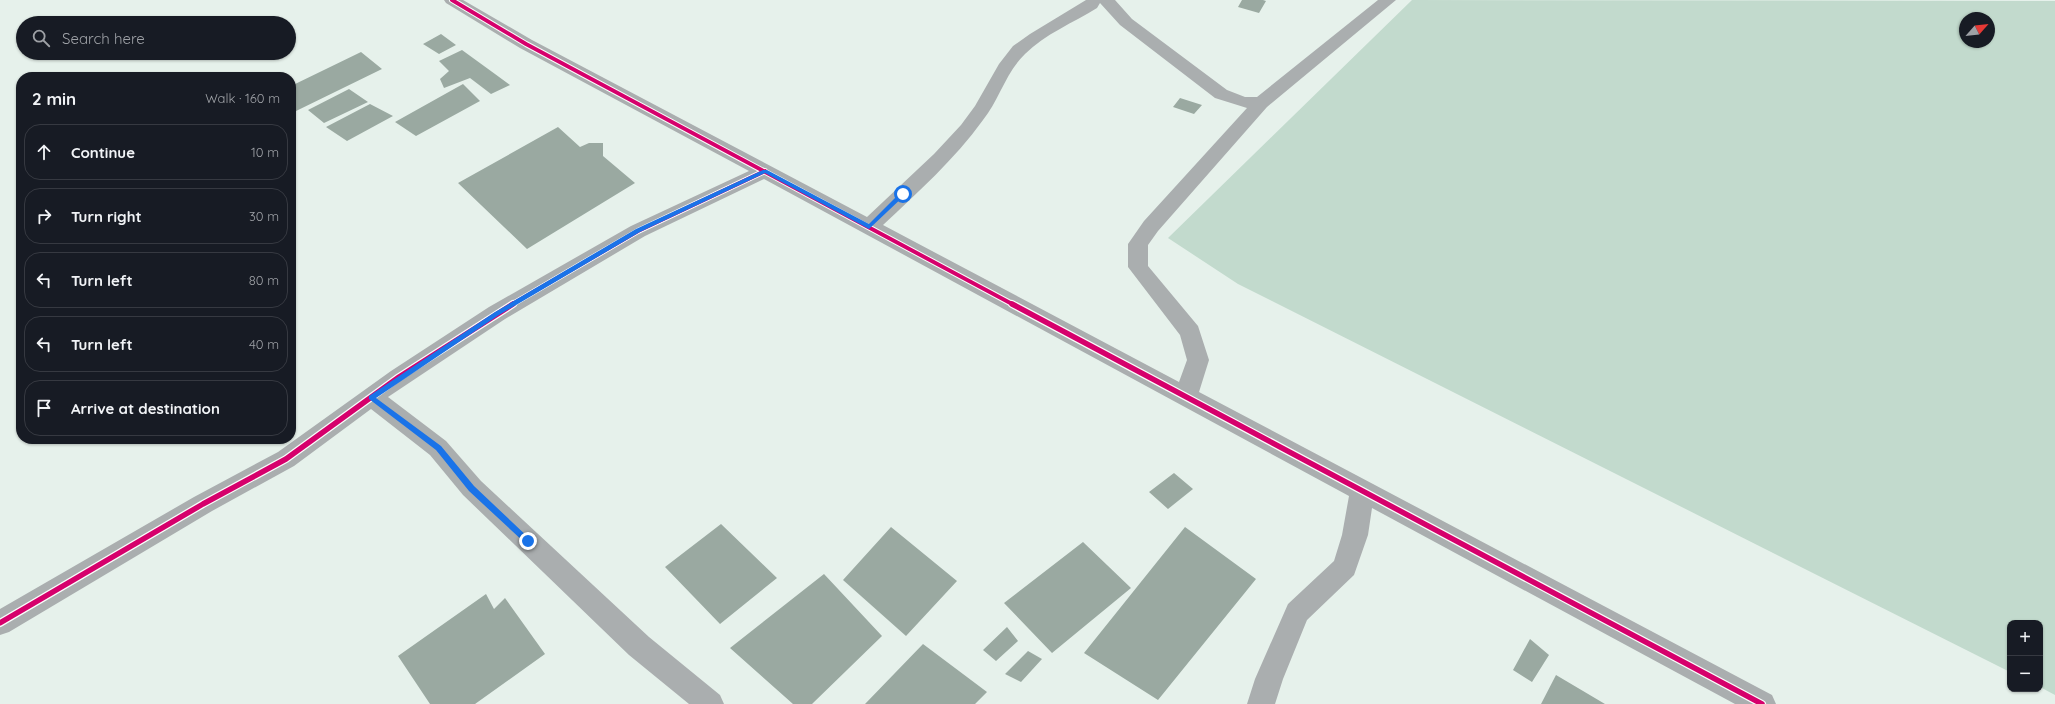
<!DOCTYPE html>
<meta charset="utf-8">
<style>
:root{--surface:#171b24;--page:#20242c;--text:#f1f3f6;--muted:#9ea1a6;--line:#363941}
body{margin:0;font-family:Quicksand,sans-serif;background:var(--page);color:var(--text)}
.controls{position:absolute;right:12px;bottom:12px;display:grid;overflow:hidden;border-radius:8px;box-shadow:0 1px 3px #0004}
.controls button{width:36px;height:36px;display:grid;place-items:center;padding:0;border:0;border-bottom:1px solid var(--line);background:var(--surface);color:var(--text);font:20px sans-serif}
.compass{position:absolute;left:1959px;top:12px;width:36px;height:36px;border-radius:50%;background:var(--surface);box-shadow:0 1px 3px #0004;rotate:63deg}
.stop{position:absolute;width:12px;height:12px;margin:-9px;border:3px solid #1a73e8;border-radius:50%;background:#fff}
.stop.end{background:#1a73e8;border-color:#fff;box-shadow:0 1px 4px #0008}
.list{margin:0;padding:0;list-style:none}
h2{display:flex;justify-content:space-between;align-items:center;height:52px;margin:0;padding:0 16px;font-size:17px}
h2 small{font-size:13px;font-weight:400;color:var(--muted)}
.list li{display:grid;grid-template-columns:26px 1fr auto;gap:12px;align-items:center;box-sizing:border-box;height:56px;margin:0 8px 8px;padding:0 8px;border:1px solid var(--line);border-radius:16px}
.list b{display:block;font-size:15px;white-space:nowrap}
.list em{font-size:13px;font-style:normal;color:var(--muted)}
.icon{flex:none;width:22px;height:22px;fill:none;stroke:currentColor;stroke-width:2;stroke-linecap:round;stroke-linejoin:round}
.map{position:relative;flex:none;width:2055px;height:704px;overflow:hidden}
.search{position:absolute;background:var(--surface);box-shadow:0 1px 3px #0004;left:16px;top:16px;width:280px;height:44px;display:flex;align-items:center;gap:10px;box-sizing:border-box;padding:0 14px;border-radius:22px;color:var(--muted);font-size:15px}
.panel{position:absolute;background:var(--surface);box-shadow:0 1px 3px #0004;left:16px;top:72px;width:280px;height:372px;border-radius:16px}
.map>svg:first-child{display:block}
</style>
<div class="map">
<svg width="2055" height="704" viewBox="0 0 2055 704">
<rect width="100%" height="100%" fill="#e6f1eb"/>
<path fill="#c2dacd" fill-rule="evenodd" d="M1412 0 2055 1V695L2040 687V623H2010V672L1238 284 1168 238ZM1965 18H1989V42H1965Z"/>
<path fill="#9aa9a1" d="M1242 0H1263L1266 1 1259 13 1238 7Z
M441 34 456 45 439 54 423 44Z
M462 50 495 74 510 85 491 94 470 78 444 88 440 79 449 71 439 61Z
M361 52 382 69 294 112 291 110V86Z
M463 84 480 101 416 136 395 122Z
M349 89 368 102 324 123 308 110Z
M1180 98 1202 105 1194 114 1173 107Z
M370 104 393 116 347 141 326 127Z
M558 127 580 147 589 143H603V156L635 183 527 249 458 183Z
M1174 473 1193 489 1168 509 1149 492Z
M721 524 777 578 720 624 665 567Z
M891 527 957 581 906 636 843 580Z
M1185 527 1256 579 1158 700 1084 653Z
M1083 542 1131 588 1052 653 1004 603Z
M824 574 882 636 812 704H793L730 648Z
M486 594 494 609 505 598 545 654 475 704H430L398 656Z
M1007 627 1018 641 996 661 983 650Z
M1530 639 1549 655 1532 682 1513 670Z
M923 644 987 692 975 704H865Z
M1028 651 1042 659 1021 682 1005 674Z
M1556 675 1605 704H1541Z"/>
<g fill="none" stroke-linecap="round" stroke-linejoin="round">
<path fill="#aaaeaf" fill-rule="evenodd" d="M444 0H463L532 40 867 217 934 154 961 125 975 106 999 64 1013 46 1030 34 1086 0H1115L1132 19 1227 90 1245 97H1257L1378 0H1396L1267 107 1158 231 1148 245V266L1198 326 1209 360 1199 392 1772 695 1776 704H1735L1372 508 1368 535 1354 575 1307 620 1283 679 1275 704H1247L1255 679 1288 604 1334 561 1342 535 1349 496 764 179 645 236 505 319 388 397 446 441 481 481 649 637 720 695 724 704H689L629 655 463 495 430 455 371 409 294 466 212 511 9 632 0 635V609L194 497 278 452 391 371 489 307 631 226 749 171 520 48 446 3ZM1100 3 1120 25 1215 98 1247 108 1144 221 1128 244V267L1180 335 1187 360 1179 382 883 225C918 192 954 160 983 120 999 100 1006 72 1025 54 1045 34 1073 23 1097 8Z"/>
<g stroke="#fafefc" stroke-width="6">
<path id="cycleway-far1" d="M452 0 526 44 1014 305
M511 305 638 231 765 171"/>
</g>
<g stroke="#fafefc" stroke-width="8">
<path id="cycleway" d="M1012 304 1762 704
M0 623 203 504 286 459 399 377 513 304"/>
</g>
<use href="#cycleway-far1" stroke="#d6006c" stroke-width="4"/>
<use href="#cycleway" stroke="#d6006c" stroke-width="5.5"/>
</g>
<path fill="#1a73e8" d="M763 170H767L869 224 901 192 906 194 869 229 765 173 640 232 499 315 376 398 441 446 474 486 530 539V543H525L469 491 436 450 369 399V396L495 312 636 229Z"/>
</svg>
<div class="controls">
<button>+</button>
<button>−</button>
</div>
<svg class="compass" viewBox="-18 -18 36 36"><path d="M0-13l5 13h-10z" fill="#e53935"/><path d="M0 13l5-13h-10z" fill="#9ea1a6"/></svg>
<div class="stop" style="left:903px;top:194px"></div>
<div class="stop end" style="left:528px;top:541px"></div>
<div class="search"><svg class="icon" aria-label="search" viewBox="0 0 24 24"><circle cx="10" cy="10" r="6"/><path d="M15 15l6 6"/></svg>Search here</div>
<section class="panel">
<h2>2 min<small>Walk · 160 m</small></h2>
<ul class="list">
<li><svg class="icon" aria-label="ahead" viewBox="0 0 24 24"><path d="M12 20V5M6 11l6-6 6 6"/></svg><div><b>Continue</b></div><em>10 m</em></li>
<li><svg class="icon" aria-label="right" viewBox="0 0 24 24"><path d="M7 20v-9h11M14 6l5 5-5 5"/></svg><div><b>Turn right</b></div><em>30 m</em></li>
<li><svg class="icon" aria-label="left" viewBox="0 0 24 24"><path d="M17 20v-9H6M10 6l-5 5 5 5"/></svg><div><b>Turn left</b></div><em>80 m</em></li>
<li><svg class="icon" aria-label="left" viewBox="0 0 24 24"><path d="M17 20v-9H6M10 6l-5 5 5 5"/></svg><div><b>Turn left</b></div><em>40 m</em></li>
<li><svg class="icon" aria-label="arrive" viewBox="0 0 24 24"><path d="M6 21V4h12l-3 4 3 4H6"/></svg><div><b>Arrive at destination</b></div></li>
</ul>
</section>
</div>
